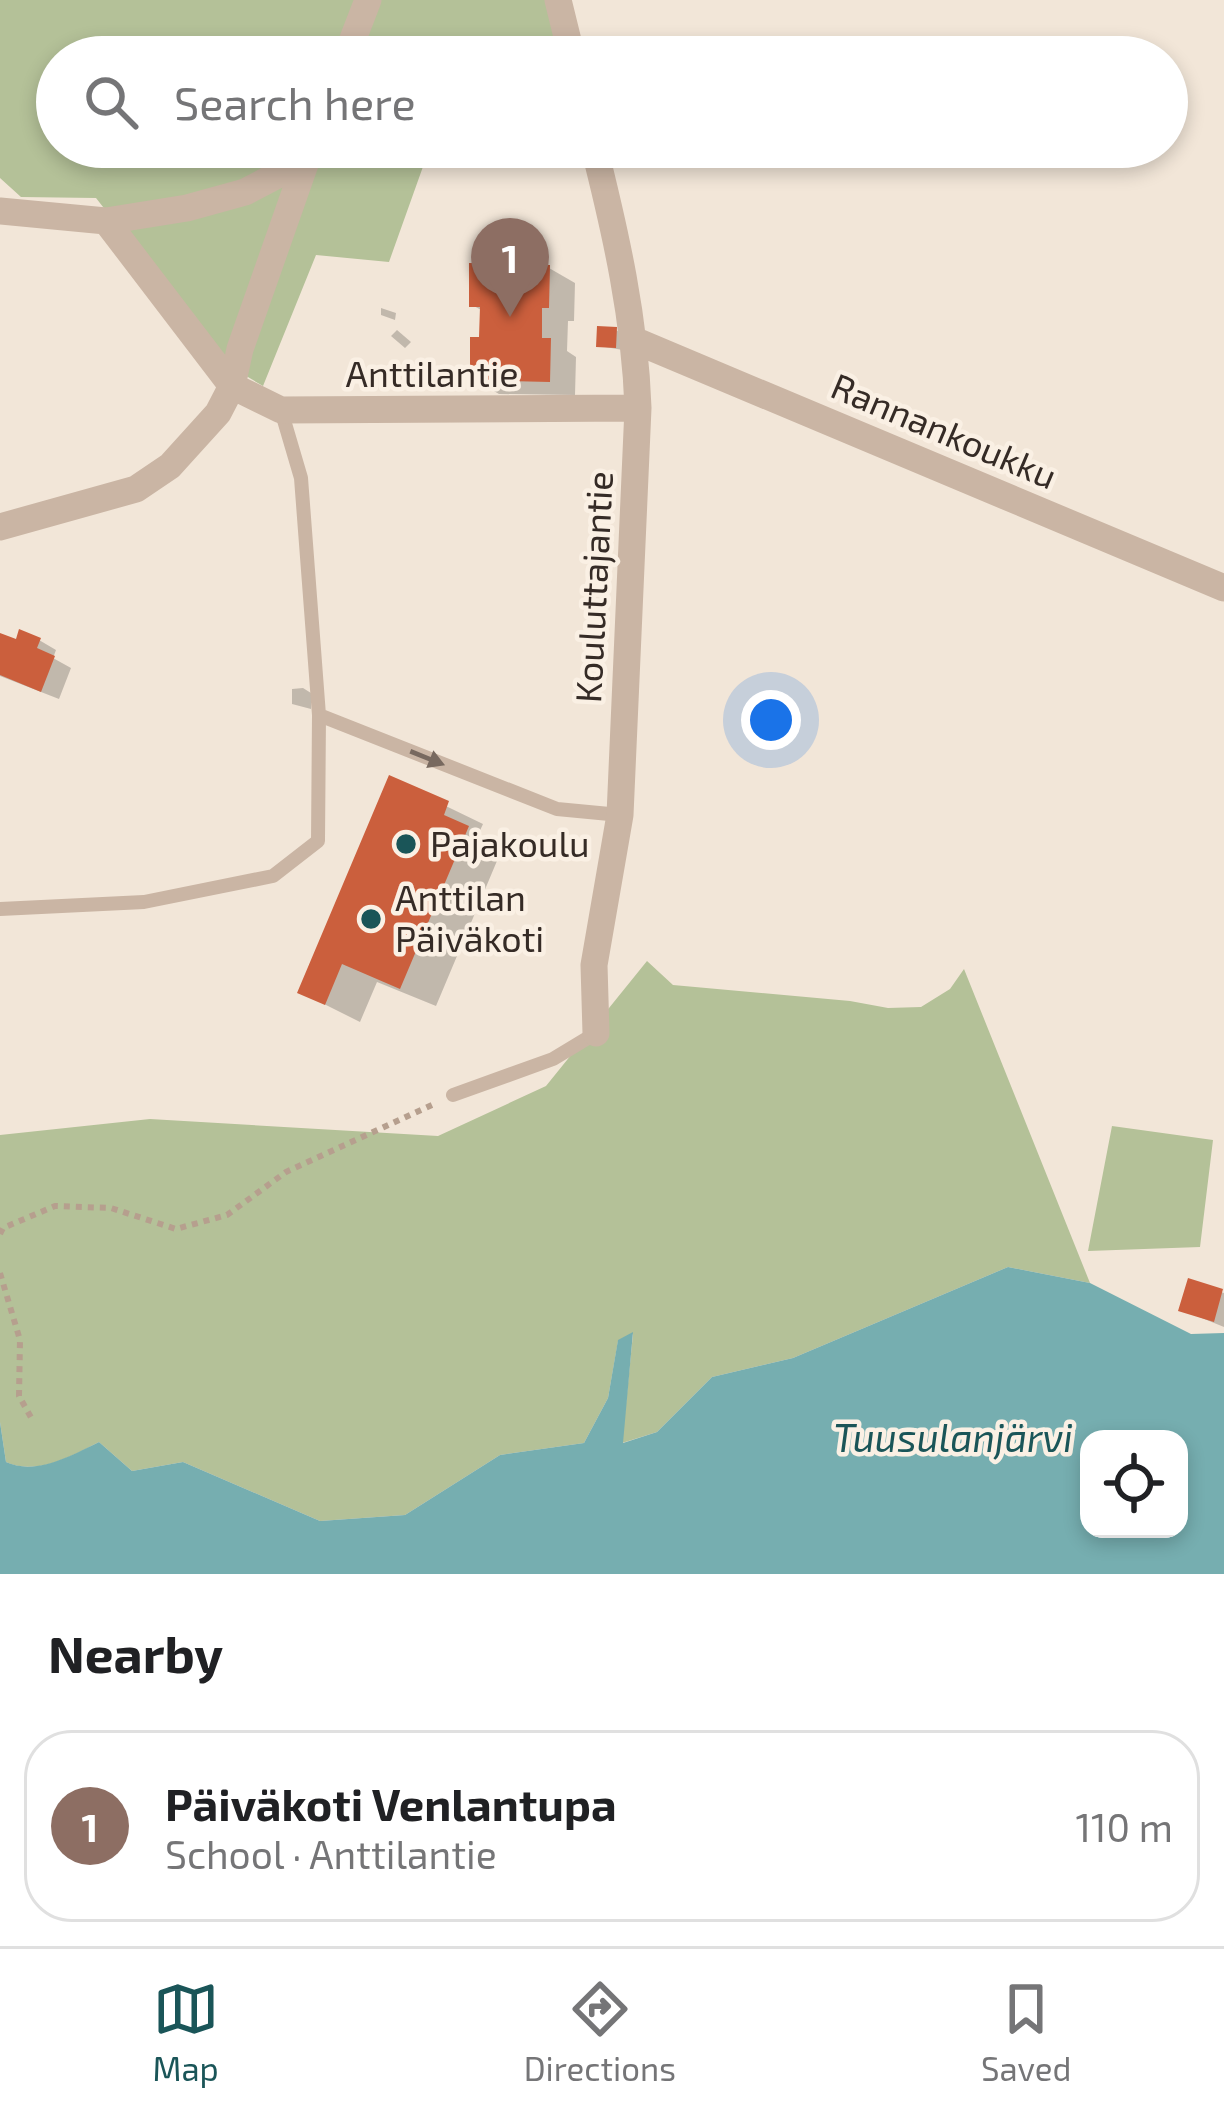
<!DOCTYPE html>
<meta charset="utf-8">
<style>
:root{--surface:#fff;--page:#f6f6f6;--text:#202124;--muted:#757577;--line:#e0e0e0;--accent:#1a5558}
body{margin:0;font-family:"Exo 2",sans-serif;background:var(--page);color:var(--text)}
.controls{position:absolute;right:36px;bottom:36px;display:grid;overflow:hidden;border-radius:24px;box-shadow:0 6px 18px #0003}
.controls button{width:108px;height:108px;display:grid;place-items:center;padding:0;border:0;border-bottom:3px solid var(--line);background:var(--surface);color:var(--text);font:60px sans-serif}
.you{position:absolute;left:771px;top:720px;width:42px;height:42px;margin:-30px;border:9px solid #fff;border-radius:50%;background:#1a73e8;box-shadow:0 0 0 18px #1a73e833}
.badge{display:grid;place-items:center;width:78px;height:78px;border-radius:50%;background:var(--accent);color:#fff;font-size:39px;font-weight:700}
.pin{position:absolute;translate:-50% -99px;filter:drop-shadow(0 3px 6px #0008)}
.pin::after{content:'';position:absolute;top:63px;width:42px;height:36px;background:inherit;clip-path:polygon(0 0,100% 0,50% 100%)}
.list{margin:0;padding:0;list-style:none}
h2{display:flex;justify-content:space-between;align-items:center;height:156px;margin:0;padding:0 48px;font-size:51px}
h2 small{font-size:39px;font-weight:400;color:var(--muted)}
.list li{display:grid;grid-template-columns:78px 1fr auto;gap:36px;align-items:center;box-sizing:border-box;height:192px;margin:0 24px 24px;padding:0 24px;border:3px solid var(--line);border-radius:48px}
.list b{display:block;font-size:45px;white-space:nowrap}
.list p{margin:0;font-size:39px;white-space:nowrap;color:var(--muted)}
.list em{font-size:39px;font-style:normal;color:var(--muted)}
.icon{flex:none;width:66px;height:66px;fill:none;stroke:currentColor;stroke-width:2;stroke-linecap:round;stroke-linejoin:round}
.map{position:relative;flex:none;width:1224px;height:1574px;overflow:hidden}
.search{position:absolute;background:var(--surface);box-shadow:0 6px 18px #0003;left:36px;right:36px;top:36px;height:132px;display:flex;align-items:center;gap:30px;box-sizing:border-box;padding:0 42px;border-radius:66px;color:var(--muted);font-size:45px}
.sheet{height:372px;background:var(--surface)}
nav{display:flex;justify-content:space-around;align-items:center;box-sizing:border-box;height:168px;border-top:3px solid var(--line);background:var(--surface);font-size:33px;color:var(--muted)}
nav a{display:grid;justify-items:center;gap:6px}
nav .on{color:var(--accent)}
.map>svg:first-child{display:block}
</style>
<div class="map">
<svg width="1224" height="1574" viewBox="0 0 1224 1574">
<rect width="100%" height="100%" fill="#f2e6d8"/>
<path fill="#b4c198" d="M0 0H571L585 57H57V147H430L389 262 316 255 263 386 226 364 96 198 21 197 0 178Z
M647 961 673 985 850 1001 888 1008 921 1007 950 989 964 969 1090 1283 1008 1267 793 1358 712 1377 657 1432 622 1443 633 1334 618 1341 608 1398 584 1443 500 1455 405 1515 320 1521 183 1462 132 1471 99 1442C72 1456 37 1476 6 1462L0 1422V1135L150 1119 438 1136 546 1086Z
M1112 1126 1213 1140 1200 1247 1088 1251Z"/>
<path fill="#76aeb0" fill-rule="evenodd" d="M1008 1267 1090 1283 1191 1334 1224 1333V1574H0V1422L6 1462C36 1476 72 1455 99 1442L132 1471 183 1462 320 1521 405 1515 500 1455 584 1443 608 1398 618 1340 633 1332 623 1443 657 1432 712 1377 793 1358ZM1089 1439H1179V1529H1089Z"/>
<path fill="#0003" d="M549 268 575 283 574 321H568L567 351 576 357 575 395 499 394 473 379 482 340 483 311 472 305Z
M381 308 396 313 395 320 381 315Z
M397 330 411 342 405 348 391 336Z
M616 330 624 335 623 350 599 346Z
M0 636 17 643 39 640 56 650 53 658 71 668 59 699 0 676Z
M303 688 311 693V709L292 704V689Z
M390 779 483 824 478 835 502 849 436 1006 377 982 360 1022 300 992Z
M1190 1282 1224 1293V1327L1182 1310Z"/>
<path fill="#cb5f3d" d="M469 263 550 265 549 308H542V338H551L550 382 470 380V337H479L480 307H469Z
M597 326 617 327 616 348 596 347Z
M19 629 41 638 37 648 55 656 41 692 0 675V633L16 639Z
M389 775 449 801 444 815 469 826 400 989 342 964 325 1005 297 993Z
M1188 1278 1223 1289 1214 1322 1178 1311Z"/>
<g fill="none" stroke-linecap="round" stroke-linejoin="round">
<path stroke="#b69f8e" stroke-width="6" stroke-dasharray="6 6" stroke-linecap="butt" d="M0 1234 3 1228 55 1206 111 1208 176 1229 227 1215 286 1172 434 1104
M0 1273 20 1340 19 1396 33 1421"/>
<path stroke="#cab5a4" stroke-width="14" d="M319 715 557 809 620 815
M0 909 144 902 273 876 318 841 319 715 301 478 281 410
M453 1095 553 1059 596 1033"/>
<path stroke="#cab5a4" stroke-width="27" d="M558 0 572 57
M346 57 368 0
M594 147C616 234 635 319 638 408L620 815 594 965 596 1033
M0 211 106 221 187 208 245 192 285 171 305 147
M106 221 232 386 281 410 638 408
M636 341 1224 588
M0 527 136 489 170 466 218 413 232 386 240 349 311 147"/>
</g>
<defs><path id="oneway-solid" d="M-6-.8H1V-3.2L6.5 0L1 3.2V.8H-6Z" transform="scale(3)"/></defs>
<use fill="#78695f" href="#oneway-solid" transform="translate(427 758) rotate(22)"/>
<g fill="#1a5558" stroke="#faf0e4" stroke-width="4.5">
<circle cx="406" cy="844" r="12"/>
<circle cx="371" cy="919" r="12"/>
</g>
<g text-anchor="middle" stroke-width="9" stroke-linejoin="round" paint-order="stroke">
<g font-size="36" fill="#352b26" stroke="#faf0e4">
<text x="432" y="387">Anttilantie</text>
<text transform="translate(944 431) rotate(23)" y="13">Rannankoukku</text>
<text transform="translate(594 587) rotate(-87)" y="13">Kouluttajantie</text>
</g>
<g font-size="36" fill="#352b26" stroke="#faf0e4" text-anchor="start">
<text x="430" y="857">Pajakoulu</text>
<text x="395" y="911">Anttilan<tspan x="395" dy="41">Päiväkoti</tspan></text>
</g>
<g font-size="39" font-style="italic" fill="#1a5558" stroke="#faf0e4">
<text x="953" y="1452">Tuusulanjärvi</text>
</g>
</g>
</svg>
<div class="controls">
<button><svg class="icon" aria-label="locate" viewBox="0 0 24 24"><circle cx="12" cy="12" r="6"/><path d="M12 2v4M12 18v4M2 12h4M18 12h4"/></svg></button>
</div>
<div class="you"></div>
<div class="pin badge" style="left:510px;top:317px;background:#8d6e63">1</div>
<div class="search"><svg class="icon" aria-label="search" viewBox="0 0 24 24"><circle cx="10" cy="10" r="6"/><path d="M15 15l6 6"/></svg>Search here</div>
</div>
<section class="sheet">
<h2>Nearby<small></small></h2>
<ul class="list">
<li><span class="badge" style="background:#8d6e63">1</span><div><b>Päiväkoti Venlantupa</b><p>School · Anttilantie</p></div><em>110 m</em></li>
</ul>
</section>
<nav>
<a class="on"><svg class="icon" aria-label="map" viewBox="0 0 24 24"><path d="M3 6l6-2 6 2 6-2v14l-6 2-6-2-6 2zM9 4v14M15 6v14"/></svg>Map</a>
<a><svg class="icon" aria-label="directions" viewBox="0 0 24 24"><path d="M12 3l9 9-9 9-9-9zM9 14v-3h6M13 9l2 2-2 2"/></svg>Directions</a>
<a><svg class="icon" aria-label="saved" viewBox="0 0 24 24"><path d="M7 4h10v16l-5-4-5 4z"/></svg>Saved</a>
</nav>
